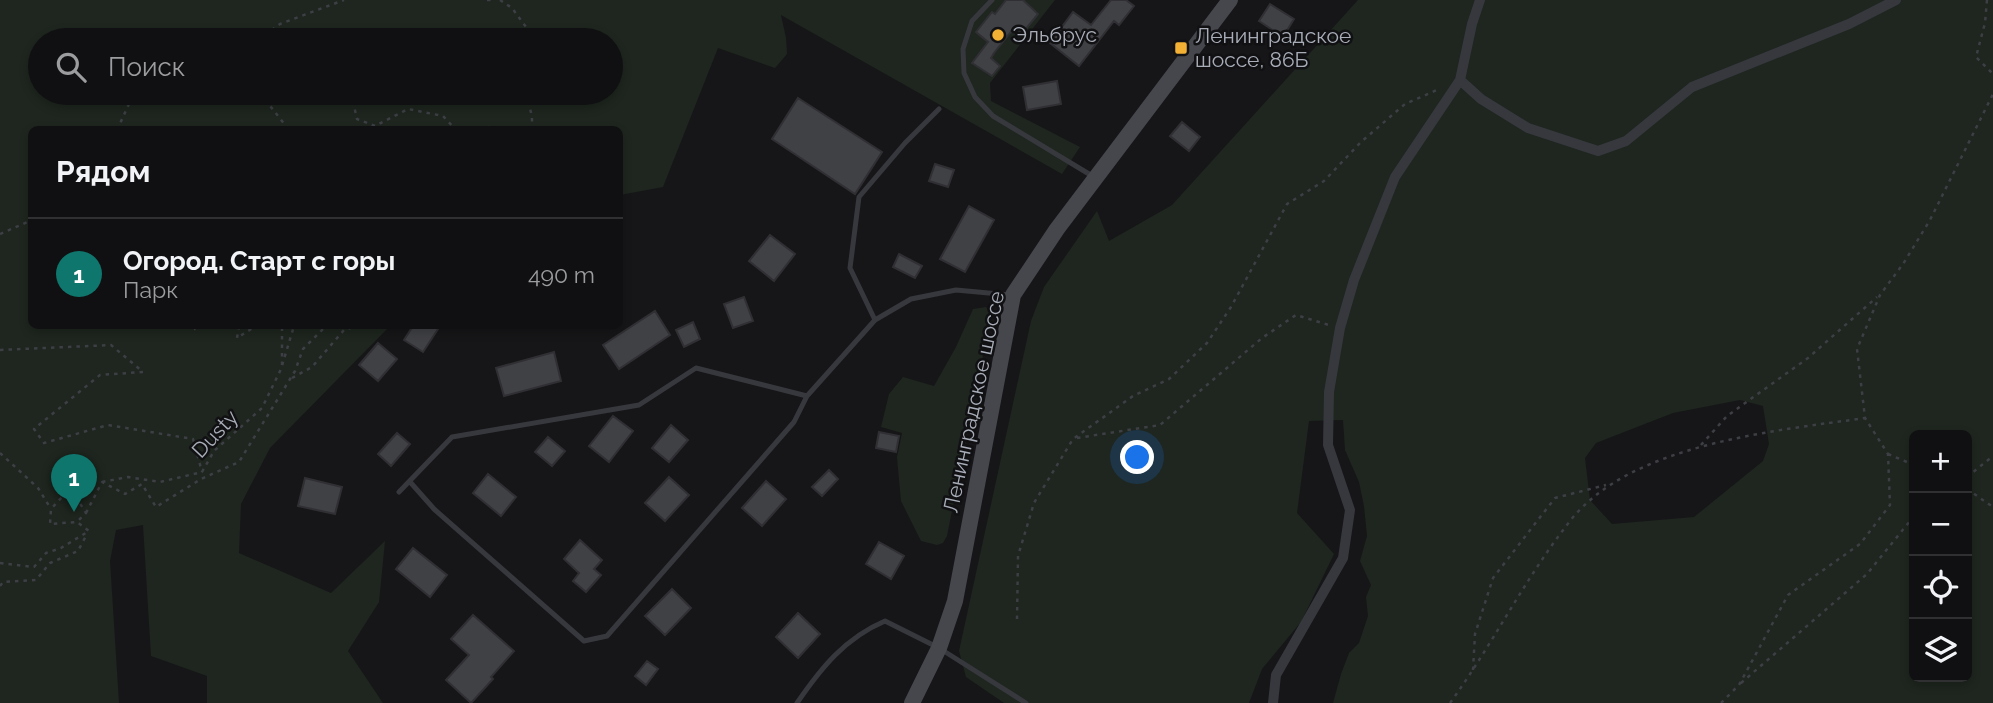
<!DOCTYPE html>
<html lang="ru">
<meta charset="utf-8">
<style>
:root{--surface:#101012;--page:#1e1e20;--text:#f1f3f6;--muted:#9c9d9f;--line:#303032;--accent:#0f766e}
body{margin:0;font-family:Raleway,sans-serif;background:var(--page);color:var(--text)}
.controls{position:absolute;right:21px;bottom:21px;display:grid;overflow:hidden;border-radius:10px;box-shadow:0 4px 10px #0003}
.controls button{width:63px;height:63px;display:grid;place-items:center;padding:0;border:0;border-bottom:2px solid var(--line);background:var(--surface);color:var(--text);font:35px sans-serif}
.you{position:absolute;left:1138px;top:458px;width:24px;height:24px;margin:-18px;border:5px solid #fff;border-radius:50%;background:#1a73e8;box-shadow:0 0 0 10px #1a73e833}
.badge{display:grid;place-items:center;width:46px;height:46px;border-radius:50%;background:var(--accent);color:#fff;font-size:23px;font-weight:700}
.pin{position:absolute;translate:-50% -58px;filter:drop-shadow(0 2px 4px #0008)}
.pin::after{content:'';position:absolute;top:37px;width:24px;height:21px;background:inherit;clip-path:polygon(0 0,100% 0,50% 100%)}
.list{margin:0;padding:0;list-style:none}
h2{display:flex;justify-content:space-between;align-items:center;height:91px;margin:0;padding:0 28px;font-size:30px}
h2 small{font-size:23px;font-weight:400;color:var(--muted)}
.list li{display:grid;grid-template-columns:46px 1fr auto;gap:21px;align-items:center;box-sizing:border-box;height:112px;padding:0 28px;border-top:2px solid var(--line)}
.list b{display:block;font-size:26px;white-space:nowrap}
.list p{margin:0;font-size:23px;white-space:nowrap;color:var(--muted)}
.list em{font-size:23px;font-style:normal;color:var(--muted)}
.icon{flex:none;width:38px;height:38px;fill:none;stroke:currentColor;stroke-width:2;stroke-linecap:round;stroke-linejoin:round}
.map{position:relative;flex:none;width:1993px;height:703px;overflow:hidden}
.search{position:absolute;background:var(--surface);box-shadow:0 4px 10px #0003;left:28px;top:28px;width:595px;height:77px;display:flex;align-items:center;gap:18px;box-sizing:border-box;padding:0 24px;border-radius:38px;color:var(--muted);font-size:26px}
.panel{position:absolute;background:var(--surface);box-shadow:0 4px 10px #0003;left:28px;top:126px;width:595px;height:203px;border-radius:10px}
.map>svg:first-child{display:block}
</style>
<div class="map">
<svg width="1993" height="703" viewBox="0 0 1993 703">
<rect width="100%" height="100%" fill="#161618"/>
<path fill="#1e261f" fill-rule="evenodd" d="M0 0H1055L990 83 991 101 1080 147 1062 174 781 15 786 38 787 54 775 68 718 48 663 187 620 195V130H32V326H390L270 448 241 504 239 553 331 593 385 541 379 602 348 651 383 703H207V676L151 656 143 525 116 530 110 561 119 703H0ZM40 40H611V93H40Z
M1358 0H1993V703H1333L1341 674 1349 653 1359 643 1368 616 1366 597 1371 585 1360 561 1367 536 1364 506 1359 482 1345 450 1343 420 1309 421 1297 513 1334 554 1301 622 1262 669 1249 703H1004L966 677 959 651 1031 321 1044 287 1097 211 1109 241 1172 205ZM1740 400 1763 406 1769 444 1763 461 1694 517 1612 524 1590 500 1585 458 1596 443 1673 413ZM1914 435H1967V677H1914Z
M986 307 991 315 947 536 943 543 937 545 921 541 901 501 897 457 902 433 881 427 889 394 903 377 934 386 956 347 973 309Z"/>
<path fill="#404145" stroke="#303034" stroke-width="2" d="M1006 0H1023L1038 14 1021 35 1014 28 994 53 991 58 1000 66 992 76 972 63 988 42 976 32 992 12 995 14Z
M1111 0H1126L1134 6 1119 25 1114 21 1079 66 1050 43 1073 12 1091 25Z
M1270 4 1294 19 1283 37 1259 21Z
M1057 81 1061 104 1027 110 1023 87Z
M798 98 882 152 855 194 772 139Z
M1182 122 1200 137 1189 151 1170 136Z
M935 164 954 170 948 187 929 181Z
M969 206 994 220 965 272 940 259Z
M770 235 795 254 774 281 749 261Z
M899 254 922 266 915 278 893 267Z
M744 297 753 321 733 328 724 304Z
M655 311 670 335 619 369 603 345Z
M693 322 700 339 684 347 676 330Z
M413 326H440L423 352 404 340Z
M378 343 397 359 378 381 359 365Z
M554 352 561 381 504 396 496 368Z
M613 416 633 431 609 462 589 446Z
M671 425 688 440 669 462 652 448Z
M879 432 899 436 896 452 876 448Z
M397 433 410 444 391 466 378 454Z
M548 437 565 451 552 466 535 452Z
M829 470 838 479 822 496 812 487Z
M488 474 516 497 501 516 473 493Z
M669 477 689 495 665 521 645 503Z
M305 478 342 487 335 514 298 506Z
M766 481 786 499 762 526 742 508Z
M580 540 602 560 594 569 601 575 586 592 573 581 579 573 564 559Z
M879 542 904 556 891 579 866 564Z
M413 548 447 575 430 597 396 569Z
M672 589 691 608 665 635 645 616Z
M798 613 820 634 798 658 776 637Z
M473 615 514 651 491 677 493 679 471 703 446 680 469 655 451 639Z
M647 661 658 669 646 685 635 676Z"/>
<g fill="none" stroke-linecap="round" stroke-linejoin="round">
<path stroke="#3d3f44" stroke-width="2.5" stroke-dasharray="3.5 5" stroke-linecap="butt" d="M487 0H491
M500 0 512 8 526 27 523 40
M1987 0 1985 23 1976 57 1993 74
M268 35 281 40
M258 40 280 24 344 0
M260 93 289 130
M351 93 357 119 375 126 408 109 443 116 456 130
M528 93C526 106 535 112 531 130
M117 130 129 104 147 93
M481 130 489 127 493 130
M0 234 32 220
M194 326 195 329 201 326
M239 326 237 338 256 326
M0 350 111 345 143 372 100 375 34 429 44 443 108 425 193 439 202 472
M282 365V326
M292 378 312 367 344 330 357 326
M1077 438 1160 425 1262 338 1296 315 1329 325
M1701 445 1727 416 1808 358 1877 297
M0 453 38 488 51 509
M1888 454 1914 465
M1967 477 1993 456
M102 482 128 477 160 482 202 472 214 451 262 408 281 369 294 326
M1967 489 1993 507
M86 513 102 482 125 494 142 484 156 507 201 479 239 462 295 371 303 349 326 326
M0 563 34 567 46 553 61 548 89 531 77 522 50 524 51 509 63 496 79 502 86 513 77 522
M0 586 3 582 36 580 50 563 78 551 87 534
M1017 619 1018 556 1034 503 1073 439 1133 396 1169 379 1207 343 1231 307 1287 204 1324 181 1361 142 1405 104 1437 90
M1473 670 1475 634 1493 578 1555 498 1606 485
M1741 683 1867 574 1914 516
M1450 703C1493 644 1525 578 1570 521 1630 444 1774 431 1865 418
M1721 703 1739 685 1788 595 1860 544 1890 505 1888 454 1865 418 1857 349 1880 295 1903 264 1930 220 1993 94"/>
<path stroke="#37383d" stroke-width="5" d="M992 0 972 21 963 49 964 73 975 97 993 116 1094 177
M875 320 850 268 859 197 905 143 939 109
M411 483 434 509 584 641 607 636 794 422 807 396 875 320 911 299 956 290 1010 295
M399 492 452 437 639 405 696 368 807 396
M797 703C821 668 845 638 885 621L939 648 1026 703"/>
<path stroke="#37383d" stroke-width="10" d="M1480 0 1472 24 1460 80 1481 99 1528 128 1598 151 1626 141 1692 87 1849 24 1896 0
M1273 703 1276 675 1343 558 1350 510 1328 445 1329 392 1340 328 1354 280 1395 177 1460 80"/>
<path stroke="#45474d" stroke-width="16" d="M912 703 939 648 955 601 1013 295 1057 229 1230 0"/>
</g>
<g fill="#f2b134" stroke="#111113" stroke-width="2.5">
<circle cx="998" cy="35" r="7"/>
<rect x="1174" y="41" width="14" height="14" rx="3.5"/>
</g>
<g text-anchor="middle" stroke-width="5" stroke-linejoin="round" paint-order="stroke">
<g font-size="21" fill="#a8adb8" stroke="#111113" text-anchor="start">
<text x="1012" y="42">Эльбрус</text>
<text x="1195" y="43">Ленинградское<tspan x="1195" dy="24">шоссе, 86Б</tspan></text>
</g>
<g font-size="21" fill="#a8adb8" stroke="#111113">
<text transform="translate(974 402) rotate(-78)" y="7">Ленинградское шоссе</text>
<text transform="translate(215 434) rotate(-47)" y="7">Dusty</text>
</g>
</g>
</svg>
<div class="controls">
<button>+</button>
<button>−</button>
<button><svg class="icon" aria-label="locate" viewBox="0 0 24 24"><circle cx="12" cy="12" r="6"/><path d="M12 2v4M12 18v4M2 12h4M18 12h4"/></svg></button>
<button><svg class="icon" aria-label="layers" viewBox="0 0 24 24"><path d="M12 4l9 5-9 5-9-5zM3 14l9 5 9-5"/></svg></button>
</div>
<div class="you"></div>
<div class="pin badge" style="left:74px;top:512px">1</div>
<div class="search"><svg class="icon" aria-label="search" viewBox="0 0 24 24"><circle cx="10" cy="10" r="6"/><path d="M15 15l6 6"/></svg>Поиск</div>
<section class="panel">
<h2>Рядом<small></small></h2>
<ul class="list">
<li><span class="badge">1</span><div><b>Огород. Старт с горы</b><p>Парк</p></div><em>490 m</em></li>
</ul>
</section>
</div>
